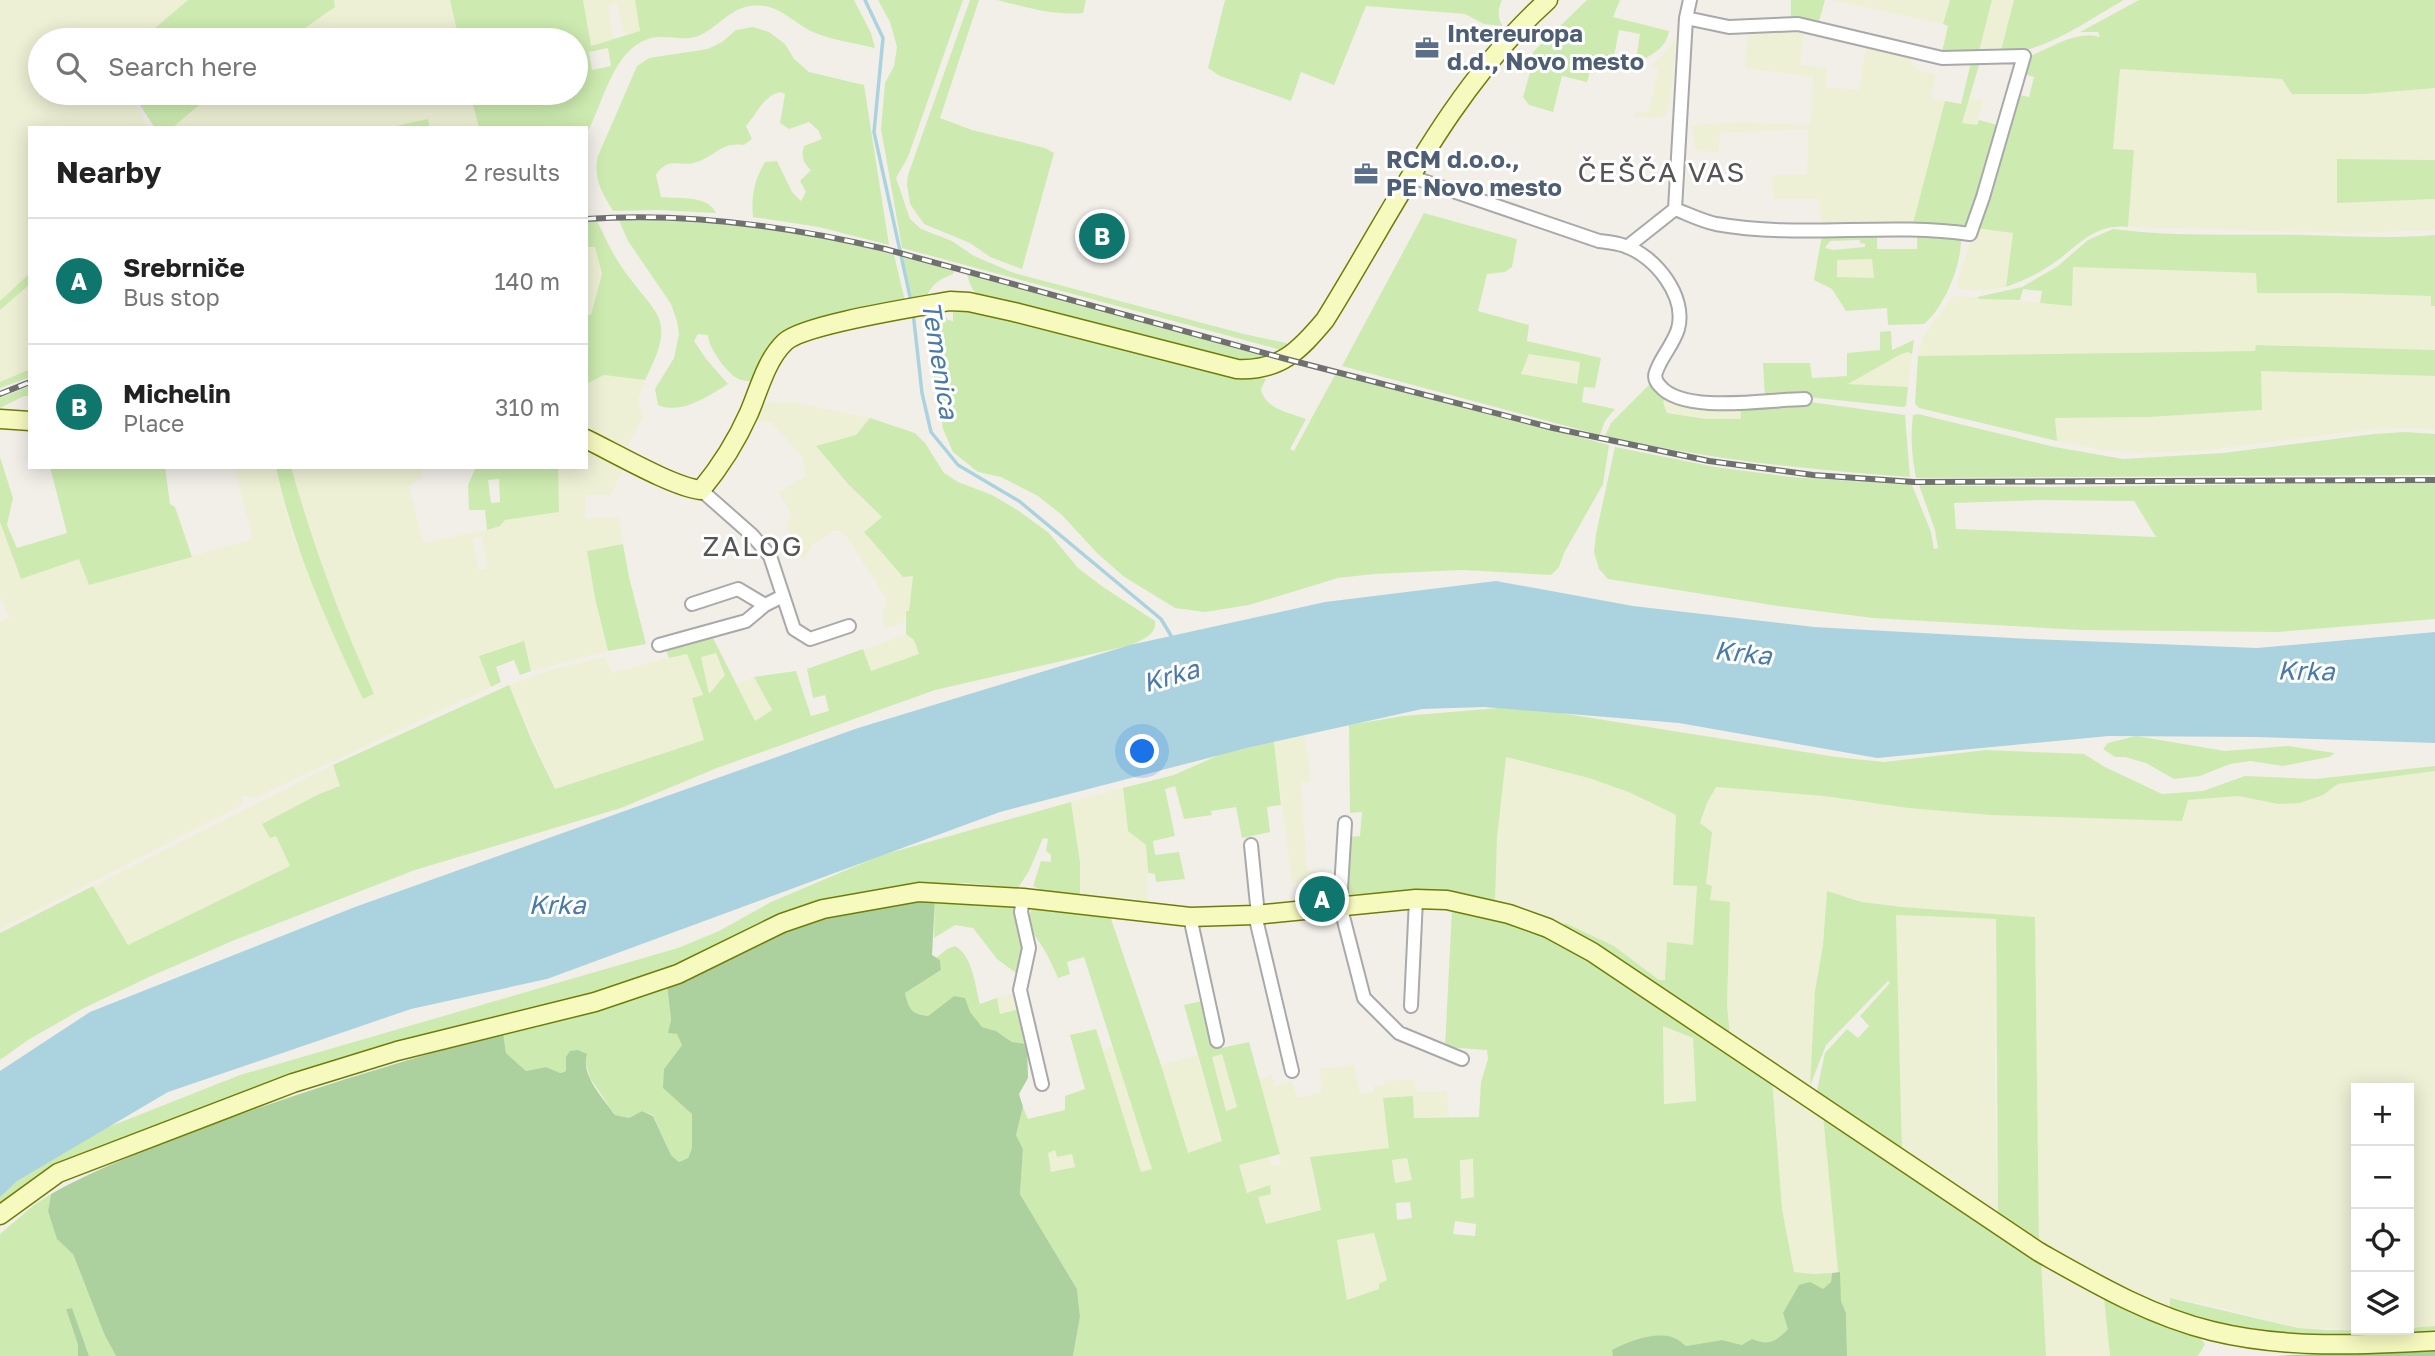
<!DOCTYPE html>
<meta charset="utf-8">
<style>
:root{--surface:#fff;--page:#f6f6f6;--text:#222;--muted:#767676;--line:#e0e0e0;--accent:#0f766e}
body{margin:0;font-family:"Golos Text",sans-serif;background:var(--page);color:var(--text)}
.controls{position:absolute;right:21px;bottom:21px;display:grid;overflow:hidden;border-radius:0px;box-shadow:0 4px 18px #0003}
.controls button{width:63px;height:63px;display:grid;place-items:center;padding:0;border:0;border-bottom:2px solid var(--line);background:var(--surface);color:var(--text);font:35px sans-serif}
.you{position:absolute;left:1143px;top:752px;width:24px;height:24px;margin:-18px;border:5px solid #fff;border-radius:50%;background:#1a73e8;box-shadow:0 0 0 10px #1a73e833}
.badge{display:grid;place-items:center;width:46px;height:46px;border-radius:50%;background:var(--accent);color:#fff;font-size:23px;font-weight:700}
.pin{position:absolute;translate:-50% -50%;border:4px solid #fff;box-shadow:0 2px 7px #0006}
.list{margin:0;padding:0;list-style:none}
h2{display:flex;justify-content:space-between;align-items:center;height:91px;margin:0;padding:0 28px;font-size:30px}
h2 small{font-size:23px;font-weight:400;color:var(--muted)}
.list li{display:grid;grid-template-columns:46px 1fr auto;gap:21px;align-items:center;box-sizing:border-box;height:126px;padding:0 28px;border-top:2px solid var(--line)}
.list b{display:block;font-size:26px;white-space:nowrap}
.list p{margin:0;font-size:23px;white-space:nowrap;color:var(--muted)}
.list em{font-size:23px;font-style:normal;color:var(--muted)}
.icon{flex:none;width:38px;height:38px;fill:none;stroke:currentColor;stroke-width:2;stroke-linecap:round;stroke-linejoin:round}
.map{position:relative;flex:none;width:2435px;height:1356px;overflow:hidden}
.search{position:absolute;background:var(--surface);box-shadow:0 4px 18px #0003;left:28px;top:28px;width:560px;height:77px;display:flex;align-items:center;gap:18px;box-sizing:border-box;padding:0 24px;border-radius:38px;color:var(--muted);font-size:26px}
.panel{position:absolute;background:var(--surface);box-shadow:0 4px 18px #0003;left:28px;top:126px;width:560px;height:343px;border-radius:0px}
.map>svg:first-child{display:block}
</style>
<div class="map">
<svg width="2435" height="1356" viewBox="0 0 2435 1356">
<rect width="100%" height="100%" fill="#f2efe9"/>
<path fill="#eef0d5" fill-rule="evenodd" d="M0 0H188L141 40H40V93H126L149 128H30V273L0 301Z
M334 0H450L459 40H288L335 7Z
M583 0H635L640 31 624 35 617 3 608 6 613 39 590 46Z
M1831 0H1950L1943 24Z
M1992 0H2014L2000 54 1978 55Z
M1773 28 1804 32 1800 65 1827 68 1826 87 1859 90 1866 45 1906 55 1918 70 1936 75 1931 98 1945 101 1912 227H1822L1819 199H1773L1772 175H1807L1808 129 1720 133 1719 152 1698 151 1694 145 1692 125 1739 122 1811 125 1813 77 1745 68 1748 29Z
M1676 35 1671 97 1666 114 1661 118 1634 117V113L1649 111 1658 68 1651 66 1669 49Z
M2120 69 2282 79 2364 94 2435 88V160L2338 159 2337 202 2435 199V230L2354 233 2128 227 2134 151 2113 150Z
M213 93H470L479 128H430L428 119 386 128H172Z
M1970 98 1983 100 1977 125 1962 124Z
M1975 228 2014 233 2006 287 1987 291 1959 289 1957 283Z
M586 247H595L602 274 591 315H587L586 311Z
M1872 259 1875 278H1837V260Z
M2073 267 2256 273 2257 293H2331L2432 296 2431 306H2435V350L2261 345H2256L2255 351 1918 356 1923 337 1953 296 2072 305Z
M30 284V369L0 382V310Z
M1908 352 1912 354 1908 387 1846 384 1901 354Z
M1529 354 1580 362 1576 384 1520 374Z
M2260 371 2435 376V430L2419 428 2376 429 2200 451 2140 453 2102 450 2057 441 2054 418 2149 417 2262 410Z
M604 375 645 380 638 399 643 417 625 450 586 431V384Z
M1667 396 1740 407 1741 419H1706L1667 413 1663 402Z
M760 402 797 403 870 418 856 435 816 446 848 484 882 517 864 532 913 575 909 612 906 611 904 623 886 628 882 617 887 599 845 535 840 531H833L812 545 805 559 800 557 786 525 792 516 779 492 806 476 802 457 772 423 757 420Z
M586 447 624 466 611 495H585V518H619L623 544 587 551 595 598 608 651 531 671 524 642 480 656 491 687 259 796 252 798 246 795 241 797 243 801 239 807 0 929V623L9 617 0 596V522L21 579 80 558 89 585 253 539 234 467H276L286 512 296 545 348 634 309 532 291 467H421L423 476 409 486 423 543 487 530 505 520 558 512V467H586ZM482 537 487 568 479 570 473 539Z
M906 634 914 640 919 654 871 672 863 650Z
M687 653 703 696 692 699 705 740 555 789 509 685 554 669 605 657 612 673Z
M716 653 725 675 708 694 701 657Z
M754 677 772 711 754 721 736 685Z
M1305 735 1311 782H1301L1307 871 1335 875 1333 893 1307 897 1303 882 1292 884 1274 742Z
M1506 756 1589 778 1631 793 1676 815 1673 884 1697 886 1693 945 1665 981 1659 980 1614 946 1565 923 1563 928 1495 902 1497 838Z
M333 765 340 786 319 794 263 824 275 835 291 866 128 945 93 886Z
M2435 771V1326L2409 1328V1088H2356V1329L2298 1328 2201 1303 2170 1298V1310L2144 1300 2039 1243 2035 918 1902 907 1862 902 1845 896 1823 945 1815 991 1810 1086H1806L1730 1036 1727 1005 1730 902 1710 900 1706 884 1712 832 1700 824 1707 803 1716 787 1824 796 1908 808 2188 800 2238 796 2278 804 2316 798 2337 784Z
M1123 788 1128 831 1146 845 1148 905 1131 897 1117 902 1080 897V862L1071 802Z
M1896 915 1996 919 1995 1074 1998 1217 1902 1153Z
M1016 993 1019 1009 1000 1014 997 998Z
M1663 1025 1693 1038 1696 1101 1664 1104Z
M1114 1046 1152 1169 1141 1172 1102 1050Z
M1222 1054 1237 1107 1226 1111 1211 1057Z
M1197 1055 1222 1141 1188 1154 1161 1065Z
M1354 1065 1360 1094 1374 1092V1085L1384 1086 1383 1081 1414 1079 1417 1092 1447 1091 1449 1116 1413 1118 1389 1148 1311 1157 1314 1184 1321 1209 1266 1224 1258 1197 1270 1185 1247 1193 1238 1165 1269 1156 1271 1166 1281 1164 1276 1138 1259 1079 1272 1075 1275 1086 1292 1081 1297 1098 1321 1092 1320 1069Z
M1772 1080 1823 1115 1840 1272 1814 1274 1794 1272 1782 1209Z
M1056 1150V1156L1072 1154 1075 1167 1051 1172 1048 1152Z
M1407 1158 1412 1180 1395 1183 1392 1160Z
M1460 1159H1474V1197L1461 1199Z
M1374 1233 1387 1281 1379 1289 1347 1301 1337 1240Z
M2041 1260 2104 1297 2110 1356H2046Z"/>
<path fill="#cdebb0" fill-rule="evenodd" d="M188 0H334L335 7 288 40H141Z
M450 0H583L591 46 640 31 635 0H854L871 33 875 48C855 43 831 40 813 32 788 20 777 0 745 7 725 13 713 32 695 37 680 41 662 34 648 39 612 51 603 105 586 135V128H479L470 93H576V40H459ZM608 48 611 66 592 70 589 52Z
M878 0H963L908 157 896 178 910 219 921 229 952 241 974 256 1014 273 1244 334 1286 343 1288 346 1281 350 902 248 881 129 885 83 894 66 897 47 890 22Z
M970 0H979L940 118 972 130 1045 148 1054 153 1022 269 990 257 970 243 924 224 910 204 907 184 908 175Z
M997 0H1086L1083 13C1053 16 1026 7 997 0Z
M1225 0H1502C1498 9 1497 18 1503 26L1484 24 1465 14 1366 6 1334 85 1301 72 1291 101 1220 76 1208 68Z
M1587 0H1620L1613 17 1669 31C1666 48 1654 53 1641 61L1636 59 1640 34 1619 30 1613 62 1594 57 1587 82 1562 76 1553 112 1529 105 1523 97 1533 62V52Z
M1791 0H1825L1818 25 1791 20Z
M1950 0H1992L1978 55 1942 52 1948 26 1943 24Z
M2014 0H2124C2084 22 2047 52 2000 54Z
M2139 0H2435V88L2364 94H2292L2282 79 2120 69 2113 149 2134 150 2128 227C2091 223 2075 251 2046 268 2034 276 2020 282 2006 287L2013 233 1975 228 2015 94 2029 97 2034 77 2021 73 2025 58C2049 50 2073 30 2100 37L2098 32H2080Z
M753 27 769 32 785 44 794 59 809 72 864 85 889 245 819 227 753 217C751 197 754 180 765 162L777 161 792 192 801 201 806 192 800 181 811 170C803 163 801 157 804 146L822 139 818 130 809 122 789 129 780 123 785 94 780 92C762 97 758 113 746 126L752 139 744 145C721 142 717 155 697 162 681 168 668 155 656 175L661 197C680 199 708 195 716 213L658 210 613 211C602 192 593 179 598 156L637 66 649 58 708 49 722 42 736 30Z
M1971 62H1980L1962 123 1977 125 1979 120 2001 126 1969 226 1963 230 1912 227 1945 101 1961 104Z
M132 93H213L172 128H155Z
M428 119 430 128H386Z
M2337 159 2435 160V199L2337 203Z
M1424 213 1517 239 1512 267 1505 272 1487 274 1478 311 1529 325 1527 341 1601 358 1595 388 1584 387 1582 402 1615 409 1605 421 1600 435 1342 366ZM1529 354 1580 362 1577 384 1521 374Z
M619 220C713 220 804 230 894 255L906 305 790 329C766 343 763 358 754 382 749 381 741 381 737 378 726 372 708 347 708 335L698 334 694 341 707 360 728 384C709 396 681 415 658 405L655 389 674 358 679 334 677 321 671 304 628 241Z
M597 221C605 237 613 255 623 269 658 318 677 317 645 380L604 375 586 384V311L587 315H591L602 274 595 247H586V222Z
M2113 229C2176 237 2238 234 2301 235 2346 236 2390 239 2435 235V306H2431V296L2331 293H2257L2256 273 2073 267 2072 306 2040 303 2042 291 2023 289 2020 300 1979 299 1977 297 2022 287 2058 266 2088 240Z
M1917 232 1958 237 1961 240C1961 266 1944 308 1924 324L1888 325 1887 308 1846 311 1832 289 1814 280 1822 235 1877 233V249H1917ZM1860 240V243L1865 244V247L1833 250 1825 248 1830 241ZM1872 259 1874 278 1837 277V260Z
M903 257 954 271 953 274C939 280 931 284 926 299L913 302Z
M30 273V284L0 310V301Z
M967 274 980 277 1271 356 1259 360 1235 362 986 300C974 294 970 287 967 274Z
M953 310 984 311 1221 372 1266 379 1261 389C1266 410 1288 412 1306 419L1290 449 1294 451 1336 373 1609 445 1603 484 1564 553 1559 567 1551 575 1463 570 1374 574 1338 578 1249 605 1205 612 1175 608 1123 576 1097 553 1062 515 1038 496 1001 477 978 472 953 452 943 429 928 336 921 312 943 311 948 320 953 321Z
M1891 331 1892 350 1914 340 1912 354 1908 352 1901 354 1848 384 1908 387 1906 406 1903 407 1798 396 1765 399 1763 363H1810L1812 378 1847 376V353L1880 350V332Z
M2256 345 2435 350V376L2261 371 2262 410 2149 417 2055 418 2057 441 1919 408 1915 404 1918 356 2255 351Z
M30 369V377L0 388V382Z
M1652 382 1654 388 1667 396 1663 402 1667 413 1706 419H1741L1740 407 1810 402 1905 415 1910 477C1808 470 1705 459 1605 436L1611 423Z
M30 386V396H24L0 408V398Z
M1918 414 2055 447 2123 459 2223 453 2374 434 2405 432 2435 434V475L1916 478C1912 457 1910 436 1913 415Z
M870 418 915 433 925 443 944 473 958 482 992 495 1019 511 1049 533 1078 568 1103 587 1155 621C1157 635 1143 639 1132 645L935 690 717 768 621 808 415 870 237 939 149 977 82 1009 28 1040 0 1060V933L93 886 128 945 290 866 276 836 270 838 262 824 319 794 340 786 333 765 509 685 532 741 555 789 704 740 692 698 703 695 687 654 669 658 664 646 711 634 755 721 772 710 754 677 796 671 811 716 829 711 825 695 813 698 807 669 863 649 871 671 919 654 914 640 906 634V611H909L913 576 903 577 864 532 882 517 848 484 816 446 856 435ZM716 653 725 675 709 694 701 657Z
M1615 447 1715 467 1792 477 1912 485 1931 532 1934 549 1938 548 1935 530 1919 485 2044 487 2435 482V619L2278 632 2081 630 1873 618 1778 606 1608 579 1599 569 1594 552 1596 534ZM2039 500 2134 501 2156 537 1956 529 1954 503Z
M0 457 13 498 7 525 17 548 67 533 50 467H165L170 504 175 507 192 557 89 585 79 559 21 579 0 522Z
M276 467H291C313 546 341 620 374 694L363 699C327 622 294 551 276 467Z
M476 467H558L559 512 505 520 500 526 487 530 485 510H469L468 485ZM499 479 500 502 491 503 488 480Z
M623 544 629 577 646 644 608 651 595 598 587 551Z
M524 641 531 671 520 675 514 660 496 667 501 682 491 687 479 656Z
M1499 708 1535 709 1836 757 1884 762 1986 750 2084 754 2105 767 2162 794 2203 791 2245 776 2315 779 2435 766V771L2338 784 2323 795 2300 803 2278 804 2238 796 2188 800 2182 821 1991 815 1908 808 1824 796 1716 787 1707 803 1700 823 1712 832 1706 884 1712 886 1710 900 1730 902 1727 1005 1730 1036 1563 928 1565 923 1614 946 1659 980H1665L1667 942 1693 945 1697 886 1673 885 1676 815 1631 793 1589 778 1506 757 1497 838 1495 902 1446 890 1424 889 1345 895 1349 837 1360 836 1362 812 1350 813 1349 725 1403 716Z
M2136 736 2225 751 2288 746 2335 753 2329 757 2283 766 2250 761 2230 764 2200 776 2174 779 2146 763 2125 757H2115L2103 749 2108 743Z
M1274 742 1281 805 1267 807 1270 832 1242 838 1236 807 1211 811 1212 815 1184 819 1175 786 1165 789 1175 836 1153 841 1155 855 1179 852 1185 879 1156 882 1155 874 1148 873 1146 845 1128 831 1123 788 1174 775 1221 754Z
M1071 802 1080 862V897L1041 890 1033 886 1041 861 1051 862V855L1046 851 1048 839 1043 838 1029 871 1018 888 966 883 870 890 805 905 785 912 766 927 656 976 149 1132 0 1213V1190L73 1141 240 1075 678 948 719 931 771 902 882 855Z
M1827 891 1862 902 1902 907 2035 917 2039 1243 1998 1217 1996 919 1896 915 1902 1153 1818 1094 1817 1090 1825 1053 1847 1029 1858 1038 1869 1026 1860 1016 1890 983 1888 981 1826 1045 1810 1086 1815 991 1823 945Z
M935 899 1009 900 1015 906C1019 928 1034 956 1016 973L997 959 973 928 955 925 934 938Z
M1037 907 1110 916 1161 1065 1188 1153 1222 1141 1184 1005 1202 1001 1216 1049 1249 1042 1280 1154 1239 1165 1247 1193 1270 1185 1271 1194 1258 1197 1266 1224 1321 1210 1310 1157 1389 1148 1383 1098 1413 1096 1414 1118 1479 1117 1481 1082 1488 1059 1487 1050 1445 1047 1452 910C1502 919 1536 930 1581 954L1772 1080 1782 1209 1794 1272 1814 1274 1832 1273 1831 1282 1779 1339 1763 1344 1742 1345 1722 1340 1686 1346 1674 1337 1613 1350V1356H1073L1080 1317 1077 1289 1020 1194 1023 1149 1016 1135 1023 1107 1028 1119 1065 1110V1096L1085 1089 1070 1035 1096 1029 1141 1172 1152 1169 1084 957 1067 962 1070 974 1058 978C1054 969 1050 960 1045 951 1037 937 1023 926 1032 909ZM1663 1026 1693 1038 1696 1101 1664 1104ZM1222 1054 1237 1107 1226 1111 1212 1057ZM1055 1150 1057 1157 1072 1154 1075 1167 1051 1172 1048 1153ZM1407 1158 1412 1180 1395 1183 1392 1160ZM1473 1159 1474 1197 1461 1199 1460 1160ZM1410 1202 1412 1218 1397 1220 1396 1203ZM1455 1221 1476 1224 1475 1236 1453 1234ZM1374 1233 1387 1280 1379 1284V1289L1347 1300 1337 1240Z
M955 946C973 956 975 986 980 1004L997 998 1000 1014 1019 1009 1027 1044 1012 1042 996 1031 982 1027 954 996 928 1016C911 1014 909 1009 905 993L941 970 940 960 936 958 947 949Z
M667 985 671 1020 669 1032 678 1034 682 1045 664 1069 692 1114V1148L688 1158 679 1162 671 1155 653 1115 642 1111 629 1118 615 1115 590 1078 585 1061 566 1057V1071L559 1073 546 1067 526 1071 506 1053 503 1032Z
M1823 1115 2041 1260 2046 1356H1847L1846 1313 1841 1301Z
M51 1194 48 1211 52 1222 63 1242 73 1254 105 1336 116 1356H89L71 1308 66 1309 78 1345V1356H0V1234L34 1205Z
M2104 1297 2196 1333 2205 1344 2198 1356H2110Z
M2170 1298 2298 1328 2327 1330H2409V1328L2435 1326V1334C2407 1335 2378 1339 2349 1338 2288 1337 2229 1329 2170 1310Z"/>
<path fill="#add19e" d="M935 899 932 955 940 960 941 970 905 993C909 1009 911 1014 928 1016L954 996 965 998 970 1012 982 1027 996 1031 1012 1042 1027 1044 1028 1078 1019 1094 1023 1107 1016 1135 1023 1149 1020 1194 1077 1289 1080 1317 1073 1356H116L105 1336 73 1254 57 1239 48 1211 51 1194C97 1168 149 1149 198 1130 298 1092 400 1062 503 1032L506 1053 526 1071 546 1067 560 1073 566 1071V1057L570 1051 578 1050 587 1054C580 1075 604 1099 615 1115L629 1118 642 1111 653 1116 671 1155 679 1162 688 1158 692 1148V1114L663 1088 664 1069 682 1045 677 1034 668 1033 671 1020 667 985 729 960 778 932 820 918 903 901Z
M1840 1272 1841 1301 1846 1313 1847 1356H1613L1612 1350C1629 1341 1653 1332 1672 1337 1677 1338 1682 1343 1686 1346L1722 1340 1742 1345 1752 1339C1768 1346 1776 1342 1788 1329L1783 1313 1799 1285 1810 1282 1823 1289 1831 1282 1832 1273Z
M72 1308 89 1356H78V1345L66 1309Z
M2404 1349H2435V1356H2277Z"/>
<path fill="#aad3df" d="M1496 581 1633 606 1814 627 2030 639 2257 648 2435 632V743L2255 737 2109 736 1877 758 1679 723 1484 707 1422 709 1247 748 1000 812 547 979 411 1009 168 1092 17 1181 0 1197V1071L90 1012 355 907 858 728 1130 645 1325 602Z"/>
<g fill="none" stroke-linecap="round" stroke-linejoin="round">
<path stroke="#aad3df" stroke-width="3.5" d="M865 0 883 38 874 132 911 301
M913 312 922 393 931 432 958 465 1019 501 1161 619 1173 639"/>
<g stroke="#a9a9a9" stroke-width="16">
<path id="street" d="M1412 177 1599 241C1607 242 1617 243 1625 246 1655 256 1687 296 1678 329 1673 345 1661 357 1656 372 1654 377 1656 382 1660 386 1684 415 1771 399 1805 399
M1675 209C1688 214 1702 221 1716 224 1800 239 1886 222 1970 234L1983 197 2024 56 1942 58 1798 24 1729 27 1686 18
M1627 247 1675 209 1686 18 1690 0
M701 490 752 535 770 556 794 629 810 639 849 626
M692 604 738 589 765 605
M659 645 746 621 765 605 783 596
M1345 823 1340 905 1364 998 1399 1033 1462 1059
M1251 845 1258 915
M1023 898 1021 912 1029 948 1020 990 1042 1084
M1255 915 1292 1071
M1190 917 1217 1041
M1411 1006 1416 899"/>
</g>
<g stroke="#707d05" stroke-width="21">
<path id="secondary" d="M0 419 30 421
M586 439C615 453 673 487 701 490 720 467 737 440 749 413 759 390 766 360 785 342 804 324 918 307 950 301L969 302 1014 312 1237 369C1280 371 1299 351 1325 320 1393 211 1451 87 1548 0
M0 1215 58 1173 293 1083 397 1051 595 1002 678 974 782 923 823 909 919 892 1023 898 1190 917 1255 915 1416 899 1447 900 1509 914 1548 928 1592 952 2039 1252C2094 1283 2150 1316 2212 1331 2285 1349 2361 1345 2435 1341"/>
</g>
<use href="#street" stroke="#fff" stroke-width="12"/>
<use href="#secondary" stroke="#f7fabf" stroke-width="18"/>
<g stroke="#707070" stroke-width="6">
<path id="rail" d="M586 219C686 212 788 226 885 249L1286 359 1553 428 1709 461 1813 475 1914 482 2435 480
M0 394 30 382"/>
</g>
<use href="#rail" stroke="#fff" stroke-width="3.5" stroke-dasharray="10" stroke-linecap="butt"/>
</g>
<defs>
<g id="office-bare" transform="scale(1.89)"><path d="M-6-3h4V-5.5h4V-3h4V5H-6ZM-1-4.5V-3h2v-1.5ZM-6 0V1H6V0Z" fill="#5c6f8a" stroke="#fff" stroke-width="2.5" paint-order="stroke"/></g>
</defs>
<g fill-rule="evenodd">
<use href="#office-bare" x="1427" y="48"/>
<use href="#office-bare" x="1366" y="174"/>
</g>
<g text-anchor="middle" stroke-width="6" stroke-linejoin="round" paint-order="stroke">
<g font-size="24" font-weight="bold" fill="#4e5e75" stroke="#fff" text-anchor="start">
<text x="1447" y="42">Intereuropa<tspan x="1447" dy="28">d.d., Novo mesto</tspan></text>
<text x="1386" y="168">RCM d.o.o.,<tspan x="1386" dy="28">PE Novo mesto</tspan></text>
</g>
<g font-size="26" font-style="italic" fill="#4a7aab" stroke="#fff">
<text transform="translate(940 360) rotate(81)" y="9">Temenica</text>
<text transform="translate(1743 653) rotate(6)" y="9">Krka</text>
<text transform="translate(2306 671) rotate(1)" y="9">Krka</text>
<text transform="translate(1171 676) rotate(-16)" y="9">Krka</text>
<text x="557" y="914">Krka</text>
</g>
<g font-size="28" letter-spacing="2" fill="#555" stroke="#fff">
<text x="1662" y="182">ČEŠČA VAS</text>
<text x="753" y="556">ZALOG</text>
</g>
</g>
</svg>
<div class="controls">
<button>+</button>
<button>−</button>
<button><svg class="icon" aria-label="locate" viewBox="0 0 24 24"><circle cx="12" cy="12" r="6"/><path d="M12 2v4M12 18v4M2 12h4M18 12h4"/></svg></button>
<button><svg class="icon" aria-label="layers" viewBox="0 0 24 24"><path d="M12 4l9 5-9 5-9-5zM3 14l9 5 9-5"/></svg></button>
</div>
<div class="you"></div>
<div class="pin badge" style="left:1322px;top:899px">A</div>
<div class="pin badge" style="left:1102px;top:236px">B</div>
<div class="search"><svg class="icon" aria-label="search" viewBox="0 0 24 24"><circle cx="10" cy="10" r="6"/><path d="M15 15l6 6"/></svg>Search here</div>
<section class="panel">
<h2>Nearby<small>2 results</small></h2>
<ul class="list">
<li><span class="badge">A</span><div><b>Srebrniče</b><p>Bus stop</p></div><em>140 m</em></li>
<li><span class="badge">B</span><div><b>Michelin</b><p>Place</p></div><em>310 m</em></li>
</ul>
</section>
</div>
